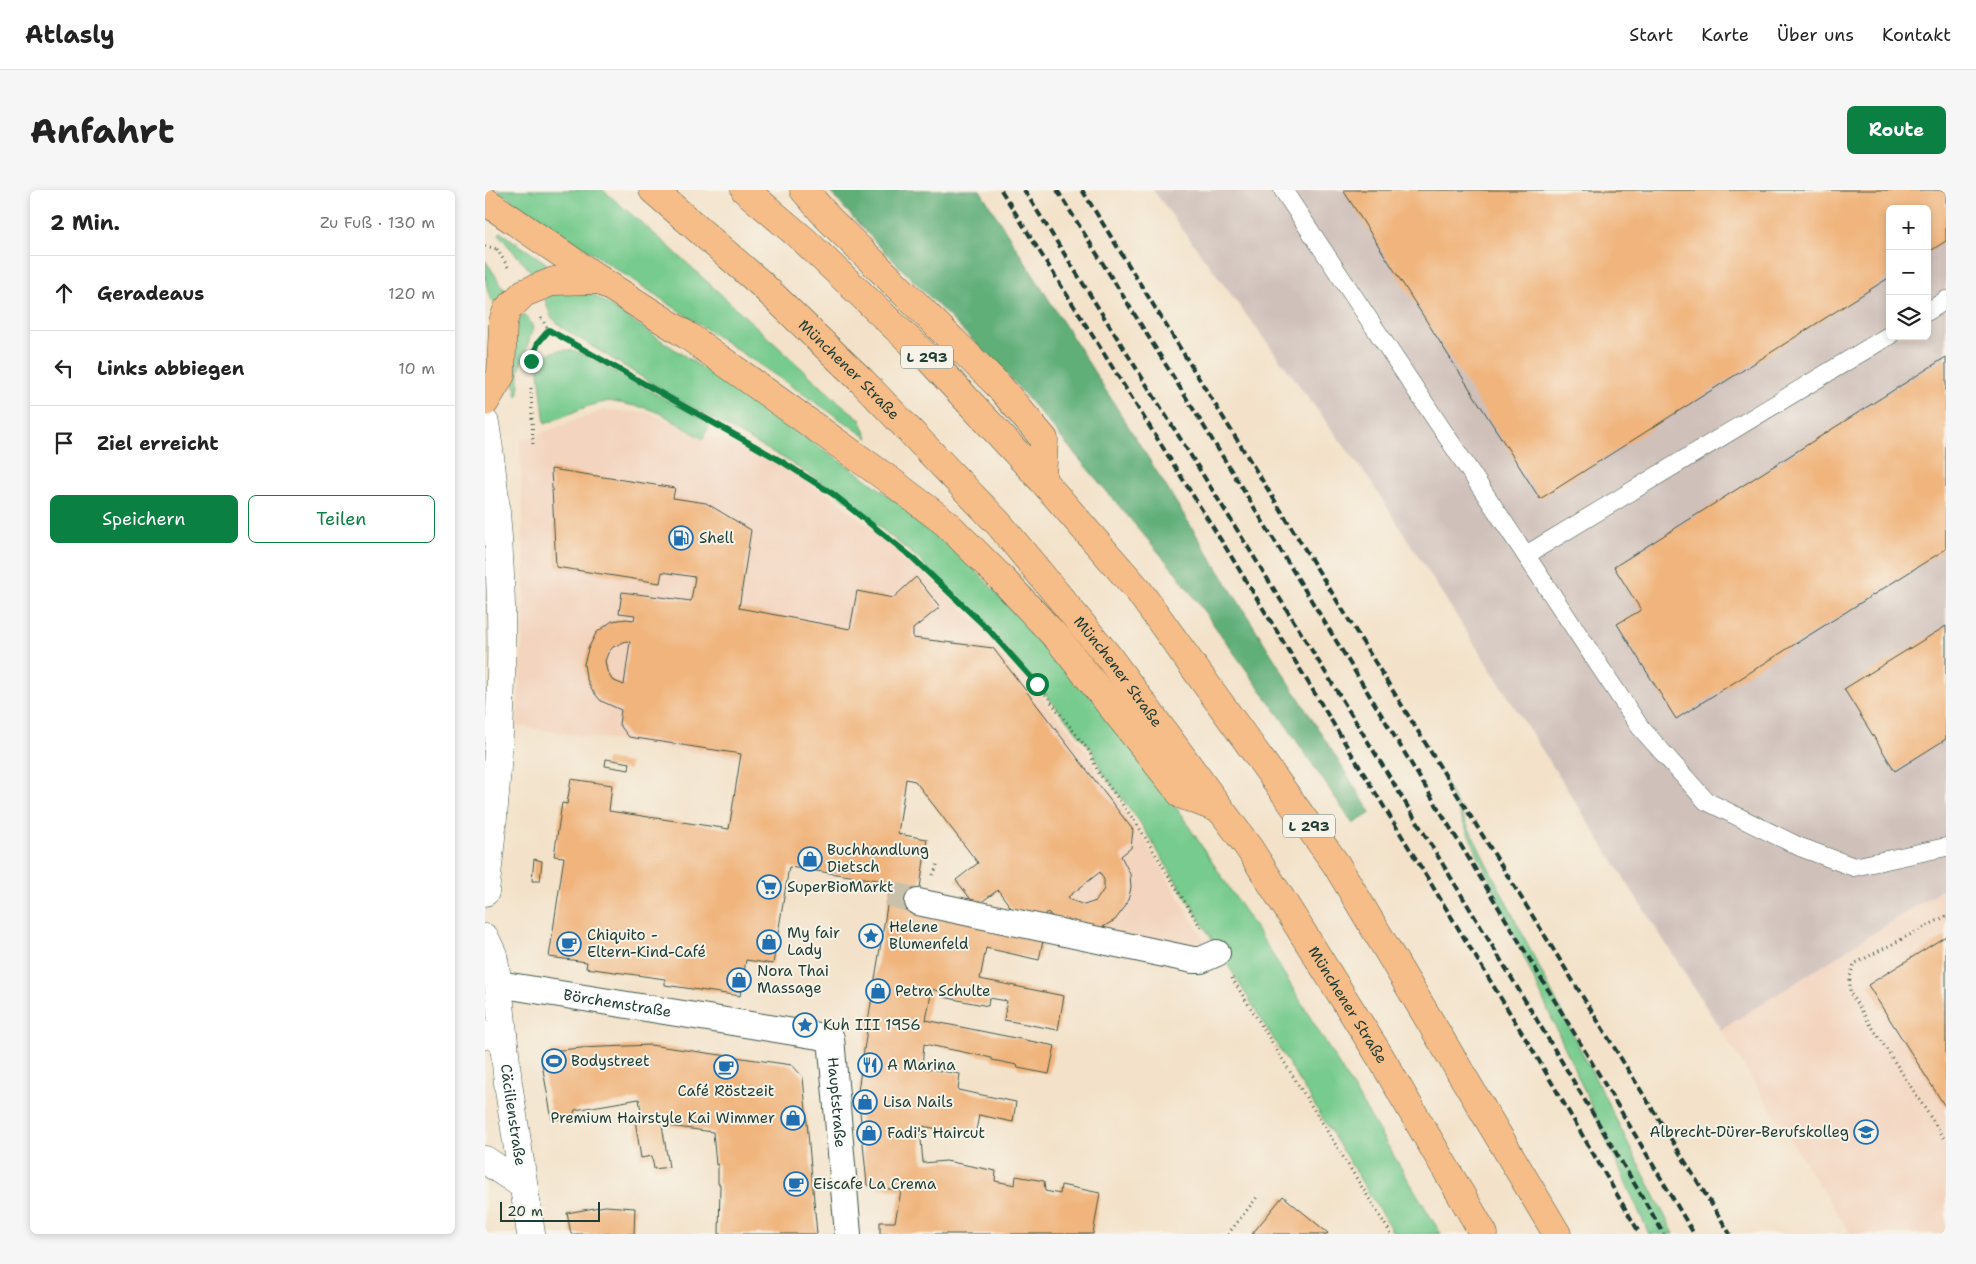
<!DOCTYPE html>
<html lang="de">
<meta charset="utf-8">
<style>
:root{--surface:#fff;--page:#f6f6f6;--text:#222;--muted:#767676;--line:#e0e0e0;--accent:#0b8043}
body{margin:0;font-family:"Shantell Sans",sans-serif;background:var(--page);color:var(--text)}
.controls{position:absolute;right:15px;top:15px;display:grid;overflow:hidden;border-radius:8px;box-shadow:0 2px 8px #0003}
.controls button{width:45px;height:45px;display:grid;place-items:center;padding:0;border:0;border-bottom:1px solid var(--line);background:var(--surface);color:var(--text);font:25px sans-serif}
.scale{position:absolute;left:15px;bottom:12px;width:100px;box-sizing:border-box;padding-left:5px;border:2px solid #1f3d34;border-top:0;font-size:14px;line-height:18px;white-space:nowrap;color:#1f3d34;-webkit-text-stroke:4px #f7f3e8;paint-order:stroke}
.stop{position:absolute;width:15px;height:15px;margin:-11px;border:4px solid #0b8043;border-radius:50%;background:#fff}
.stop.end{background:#0b8043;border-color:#fff;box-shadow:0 1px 5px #0008}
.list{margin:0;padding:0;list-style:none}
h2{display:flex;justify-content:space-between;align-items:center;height:65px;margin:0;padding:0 20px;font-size:21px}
h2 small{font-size:16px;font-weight:400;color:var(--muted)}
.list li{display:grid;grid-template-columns:32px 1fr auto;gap:15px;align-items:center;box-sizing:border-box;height:75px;padding:0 20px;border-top:1px solid var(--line)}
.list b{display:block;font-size:19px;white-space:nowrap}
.list em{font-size:16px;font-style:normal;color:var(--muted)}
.actions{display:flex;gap:10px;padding:15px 20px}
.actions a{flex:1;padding:11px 0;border:1px solid var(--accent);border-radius:8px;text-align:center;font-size:18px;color:var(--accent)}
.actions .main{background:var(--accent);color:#fff}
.icon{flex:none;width:28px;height:28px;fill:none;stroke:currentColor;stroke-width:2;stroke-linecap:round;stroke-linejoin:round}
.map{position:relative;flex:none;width:1461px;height:1044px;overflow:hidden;border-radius:8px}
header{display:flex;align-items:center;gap:30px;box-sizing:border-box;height:70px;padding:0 25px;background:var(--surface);border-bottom:1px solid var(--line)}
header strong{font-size:24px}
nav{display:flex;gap:28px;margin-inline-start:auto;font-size:18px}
.intro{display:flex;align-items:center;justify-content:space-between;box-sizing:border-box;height:120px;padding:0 30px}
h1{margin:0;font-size:35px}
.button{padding:12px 22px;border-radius:8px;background:var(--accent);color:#fff;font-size:18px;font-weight:700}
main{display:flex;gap:30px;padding:0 30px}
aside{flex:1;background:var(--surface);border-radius:8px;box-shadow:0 2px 8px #0003}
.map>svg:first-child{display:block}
</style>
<header>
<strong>Atlasly</strong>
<nav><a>Start</a><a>Karte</a><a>Über uns</a><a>Kontakt</a></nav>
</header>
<div class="intro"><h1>Anfahrt</h1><a class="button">Route</a></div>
<main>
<aside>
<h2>2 Min.<small>Zu Fuß · 130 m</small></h2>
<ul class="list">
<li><svg class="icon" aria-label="ahead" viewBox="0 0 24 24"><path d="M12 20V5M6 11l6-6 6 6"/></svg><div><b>Geradeaus</b></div><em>120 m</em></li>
<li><svg class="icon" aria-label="left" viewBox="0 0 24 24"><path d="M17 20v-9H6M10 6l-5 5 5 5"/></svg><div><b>Links abbiegen</b></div><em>10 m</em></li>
<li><svg class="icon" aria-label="arrive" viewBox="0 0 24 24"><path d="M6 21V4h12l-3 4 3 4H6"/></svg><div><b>Ziel erreicht</b></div></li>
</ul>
<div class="actions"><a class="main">Speichern</a><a>Teilen</a></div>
</aside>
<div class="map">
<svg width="1461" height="1044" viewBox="0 0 1461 1044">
<rect width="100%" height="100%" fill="#f7f3e8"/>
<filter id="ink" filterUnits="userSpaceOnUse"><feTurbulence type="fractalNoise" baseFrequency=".02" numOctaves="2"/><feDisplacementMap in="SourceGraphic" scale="10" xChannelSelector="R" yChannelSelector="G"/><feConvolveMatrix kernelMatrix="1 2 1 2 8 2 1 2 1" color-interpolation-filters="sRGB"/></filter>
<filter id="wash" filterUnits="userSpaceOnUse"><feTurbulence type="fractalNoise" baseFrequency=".0096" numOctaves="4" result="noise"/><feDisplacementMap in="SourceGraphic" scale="20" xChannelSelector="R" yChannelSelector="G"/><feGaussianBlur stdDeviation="1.12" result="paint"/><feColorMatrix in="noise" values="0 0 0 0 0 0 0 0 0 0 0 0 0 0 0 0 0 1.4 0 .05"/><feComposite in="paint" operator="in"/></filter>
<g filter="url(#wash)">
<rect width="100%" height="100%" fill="#f3e2c9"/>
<path fill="#f3d4be" d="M118 220 163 223 295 273 347 307 426 370 502 442 603 563 611 583 651 635 723 757 714 769 535 729 434 595 32 536 40 411 35 251Z
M1461 697V1044H1365L1236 840Z"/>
<path fill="#cfc0ba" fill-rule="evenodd" d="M668 0H1461V697L1236 840 884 289ZM1405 19H1442V146H1405Z"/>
<path fill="#77cb8e" stroke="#4b8461" d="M12 0H118L180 53 350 209 375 229 383 248C260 164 136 82 12 0Z
M15 42 61 73 60 79 47 83 14 45Z
M0 70 22 103 11 113C0 108 0 82 0 70Z
M58 103H106L372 282 436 330 489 379 602 497 695 623 781 754 956 1044H909L654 631 618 583 607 560 506 439 431 367 350 301 298 268 189 207 79 139 66 127Z
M38 124 46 132 48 139 34 180V203L32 206 26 181 31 135Z
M79 160 91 161 225 233 218 249 177 224 161 218 124 211 103 216 60 234 53 175C59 164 68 161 79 160Z
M955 581 1189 1044H1164Z"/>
<path fill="#61af79" stroke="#407656" d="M343 0H495L886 623 868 634 796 528 692 384 527 190 395 57Z"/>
<g id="blocks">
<path fill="#f0b47c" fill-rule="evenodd" d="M858 0H1461V51L1442 63V19H1405V87L1055 309Z
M1461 167V359L1191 529 1132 434 1156 420 1129 377Z
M66 279 190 298 188 308 221 313 266 340 254 418 365 439 372 401 408 408 431 387 455 417 428 439V448L508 458 648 640 646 658 636 666 645 684 646 697 644 707 640 717 630 730 616 738 571 731 563 722 553 729 532 726 513 700 491 716 471 690 493 673 430 591 421 589 413 644 442 649 432 719 559 746 554 770 501 758 495 789 579 806 573 840 519 830 522 811 504 808 503 816 458 807 456 802 447 799 441 830 570 856 564 884 533 878 532 875 507 870V868L439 854 437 878 475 884 473 900 531 912 528 932 494 925 490 946 437 936 435 938 438 973 461 971 511 981 510 991 530 995 531 986 559 991 560 1001 575 1004 576 995 615 1003 608 1044H395V1032H410L416 1001 382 995 373 901 385 819 406 692 304 677 288 774 261 770 255 806 180 795V789L101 778 102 772 64 767 79 667 69 666 77 613 82 614 86 589 127 595 124 621 244 639 256 564 144 547 134 534 136 520 116 511 106 499 101 487 99 474 103 459 111 443 127 431 141 429 149 430 150 425 134 423 137 402 206 411 210 387 177 382 175 393 71 377ZM141 451 145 452 139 495 127 490 122 481 120 471 123 463 128 457ZM615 682 619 690V699L611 711 599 715 586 710 583 707Z
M1461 436V549L1410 581 1359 499Z
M121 569 145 573 144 580 120 576Z
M49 669 57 671 55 691H47Z
M1461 746V918L1383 795Z
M165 855 307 875 318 887 332 1044H234L235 994H233V974L231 975 228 942 177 935 184 977 169 979 167 966 156 968 150 930 157 927 154 909 90 920 87 927 67 930 57 874 66 861 96 858Z
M798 1006 843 1043 842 1044H767Z
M120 1016 150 1018 149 1044H86L82 1023Z"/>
</g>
</g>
<g filter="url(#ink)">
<use href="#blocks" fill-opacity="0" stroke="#3f564a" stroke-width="1"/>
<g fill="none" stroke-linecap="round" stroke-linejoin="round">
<path stroke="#c9c1ab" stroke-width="26" stroke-dasharray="26 13" stroke-linecap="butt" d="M404 703 433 712"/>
<g stroke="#3f564a" stroke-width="19">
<path id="service" d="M798 0 1155 537 1221 611 1315 657 1369 677 1461 657
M1442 122 1461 110
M1041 365 1405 145"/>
</g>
<g stroke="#3f564a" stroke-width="28">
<g id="pedestrian">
<path d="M433 712 708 770H716L732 763"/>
<path id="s1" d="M13 794 346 848 363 1044"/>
</g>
</g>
<g stroke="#3f564a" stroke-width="29">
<path id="minor" d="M0 845 18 844"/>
</g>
<g stroke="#3f564a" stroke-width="29">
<g id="tertiary">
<path d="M0 233C25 387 19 547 0 702"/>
<path id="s2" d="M0 748 8 765 13 794 23 893 46 1044"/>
<path d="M0 970 38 995"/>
</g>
</g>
<g stroke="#3f564a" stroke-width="29">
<g id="trunk">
<path id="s3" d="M168 0 275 93 377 191 514 334 623 466 764 658 797 710 896 868 999 1044"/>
<path d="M260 0 320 51 445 170 557 290 653 400 851 674 1072 1044"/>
<path d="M319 0 344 29 513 195 559 249 557 290"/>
<path d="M0 11 115 90 203 146 407 292 461 333 516 388 573 449 697 605 734 619"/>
<path d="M0 212 16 185 18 132 22 120 39 103 69 91 115 90"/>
</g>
</g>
<path stroke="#3f564a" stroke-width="3" stroke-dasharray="1 4" stroke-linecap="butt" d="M0 56 12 59
M12 59 23 77
M56 128 64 140 297 271 348 304 428 368 504 440 552 494 604 561 613 582 652 634 716 738
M49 162 53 153 64 140
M46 198 48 256
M448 685 453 673
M1461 726 1369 774 1365 787V803L1461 951
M747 788 906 1044
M743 1044 773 1006"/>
<use href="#service" stroke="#fff" stroke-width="18"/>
<use href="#pedestrian" stroke="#fff" stroke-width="26"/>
<use href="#minor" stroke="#fff" stroke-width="28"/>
<use href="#tertiary" stroke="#fff" stroke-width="28"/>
<use href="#trunk" stroke="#f7bd88" stroke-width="28"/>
<path stroke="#1f3d34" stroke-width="4" stroke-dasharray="8 4" stroke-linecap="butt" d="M516 0 741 358 1053 869 1155 1044
M539 0C757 345 972 692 1179 1044
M572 0C788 346 1001 693 1209 1044
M597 0 1245 1044"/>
</g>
</g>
<g fill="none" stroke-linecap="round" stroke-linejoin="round" filter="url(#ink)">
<path stroke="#0b8043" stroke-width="6" d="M46 171 53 153 64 140 296 271 348 304 428 368 504 440 552 494"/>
</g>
<defs>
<g id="fuel-ring" transform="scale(1.25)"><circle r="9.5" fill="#f7f3e8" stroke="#1f6fb2" stroke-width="1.5"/><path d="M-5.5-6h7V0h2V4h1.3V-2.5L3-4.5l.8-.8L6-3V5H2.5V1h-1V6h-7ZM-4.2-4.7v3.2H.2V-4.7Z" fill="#1f6fb2"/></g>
<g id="shop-ring" transform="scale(1.25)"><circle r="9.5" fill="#f7f3e8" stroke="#1f6fb2" stroke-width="1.5"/><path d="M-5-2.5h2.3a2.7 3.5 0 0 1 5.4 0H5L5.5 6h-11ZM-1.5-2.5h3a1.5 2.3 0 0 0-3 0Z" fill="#1f6fb2"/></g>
<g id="supermarket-ring" transform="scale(1.25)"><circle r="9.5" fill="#f7f3e8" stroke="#1f6fb2" stroke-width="1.5"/><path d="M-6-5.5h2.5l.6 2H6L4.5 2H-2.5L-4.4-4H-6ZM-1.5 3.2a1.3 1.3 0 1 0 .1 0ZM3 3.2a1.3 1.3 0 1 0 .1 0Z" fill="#1f6fb2"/></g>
<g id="sight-ring" transform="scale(1.25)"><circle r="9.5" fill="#f7f3e8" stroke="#1f6fb2" stroke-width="1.5"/><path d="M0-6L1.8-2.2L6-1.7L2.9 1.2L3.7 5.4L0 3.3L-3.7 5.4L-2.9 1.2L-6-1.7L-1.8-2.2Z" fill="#1f6fb2"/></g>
<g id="cafe-ring" transform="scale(1.25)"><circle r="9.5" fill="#f7f3e8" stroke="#1f6fb2" stroke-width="1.5"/><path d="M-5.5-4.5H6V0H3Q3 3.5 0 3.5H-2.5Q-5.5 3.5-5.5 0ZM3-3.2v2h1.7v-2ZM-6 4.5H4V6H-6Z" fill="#1f6fb2"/></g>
<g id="stadium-ring" transform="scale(1.25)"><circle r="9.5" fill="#f7f3e8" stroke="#1f6fb2" stroke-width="1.5"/><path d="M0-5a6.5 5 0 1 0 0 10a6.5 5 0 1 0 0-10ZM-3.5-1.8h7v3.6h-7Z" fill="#1f6fb2"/></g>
<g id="restaurant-ring" transform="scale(1.25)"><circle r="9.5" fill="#f7f3e8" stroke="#1f6fb2" stroke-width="1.5"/><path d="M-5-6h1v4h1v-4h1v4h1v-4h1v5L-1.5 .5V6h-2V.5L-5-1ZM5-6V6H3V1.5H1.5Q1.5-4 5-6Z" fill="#1f6fb2"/></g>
<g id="school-ring" transform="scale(1.25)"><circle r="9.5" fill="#f7f3e8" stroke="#1f6fb2" stroke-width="1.5"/><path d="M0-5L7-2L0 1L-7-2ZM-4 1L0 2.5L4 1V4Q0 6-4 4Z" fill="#1f6fb2"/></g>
</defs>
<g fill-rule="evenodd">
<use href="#fuel-ring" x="196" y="348"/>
<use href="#shop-ring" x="325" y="669"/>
<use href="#supermarket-ring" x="284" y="697"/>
<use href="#sight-ring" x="386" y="746"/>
<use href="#shop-ring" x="284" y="752"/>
<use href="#cafe-ring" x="84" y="754"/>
<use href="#shop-ring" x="254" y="790"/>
<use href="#shop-ring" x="393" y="801"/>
<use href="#sight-ring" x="320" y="835"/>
<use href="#stadium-ring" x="69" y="871"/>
<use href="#restaurant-ring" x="385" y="875"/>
<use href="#cafe-ring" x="241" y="877"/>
<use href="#shop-ring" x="380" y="912"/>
<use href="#shop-ring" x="308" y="928"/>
<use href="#school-ring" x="1381" y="942"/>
<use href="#shop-ring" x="384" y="943"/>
<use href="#cafe-ring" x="311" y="994"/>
</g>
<g text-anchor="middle" stroke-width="4" stroke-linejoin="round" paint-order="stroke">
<g fill="#f7f3e8" stroke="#60746a" stroke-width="1">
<rect x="416" y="155.5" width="52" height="23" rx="4"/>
<rect x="798" y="624.5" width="52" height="23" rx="4"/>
</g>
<g font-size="14" font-weight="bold" fill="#1f3d34">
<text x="442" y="172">L 293</text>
<text x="824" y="641">L 293</text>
</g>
<g font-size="15" fill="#1f3d34" stroke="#f7f3e8">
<text dy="5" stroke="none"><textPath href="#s3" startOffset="266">Münchener Straße</textPath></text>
<text dy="5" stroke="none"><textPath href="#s3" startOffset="671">Münchener Straße</textPath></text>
<text dy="5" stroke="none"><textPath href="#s1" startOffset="121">Börchemstraße</textPath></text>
<text dy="5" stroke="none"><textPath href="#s3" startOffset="1076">Münchener Straße</textPath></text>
<text dy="5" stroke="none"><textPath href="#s1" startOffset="402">Hauptstraße</textPath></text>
<text dy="5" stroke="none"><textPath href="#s2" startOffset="180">Cäcilienstraße</textPath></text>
</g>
<g font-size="15" fill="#1f3d34" stroke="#f7f3e8" text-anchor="start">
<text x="214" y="353">Shell</text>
<text x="342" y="665">Buchhandlung<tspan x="342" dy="17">Dietsch</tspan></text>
<text x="302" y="702">SuperBioMarkt</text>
<text x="404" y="742">Helene<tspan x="404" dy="17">Blumenfeld</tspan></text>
<text x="302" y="748">My fair<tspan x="302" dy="17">Lady</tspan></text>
<text x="102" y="750">Chiquito -<tspan x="102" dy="17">Eltern-Kind-Café</tspan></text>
<text x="272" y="786">Nora Thai<tspan x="272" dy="17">Massage</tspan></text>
<text x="410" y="806">Petra Schulte</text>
<text x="338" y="840">Kuh III 1956</text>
<text x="86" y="876">Bodystreet</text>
<text x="402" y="880">A Marina</text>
<text x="241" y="906" text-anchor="middle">Café Röstzeit</text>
<text x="398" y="917">Lisa Nails</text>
<text x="290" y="933" text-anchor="end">Premium Hairstyle Kai Wimmer</text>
<text x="1364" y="947" text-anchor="end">Albrecht-Dürer-Berufskolleg</text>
<text x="402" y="948">Fadi's Haircut</text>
<text x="328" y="999">Eiscafe La Crema</text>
</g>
</g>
</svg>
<div class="controls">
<button>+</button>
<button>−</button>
<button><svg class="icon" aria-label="layers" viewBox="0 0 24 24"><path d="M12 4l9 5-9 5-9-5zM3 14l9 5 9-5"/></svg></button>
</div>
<div class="scale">20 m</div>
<div class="stop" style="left:552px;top:494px"></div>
<div class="stop end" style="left:46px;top:171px"></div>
</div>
</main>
